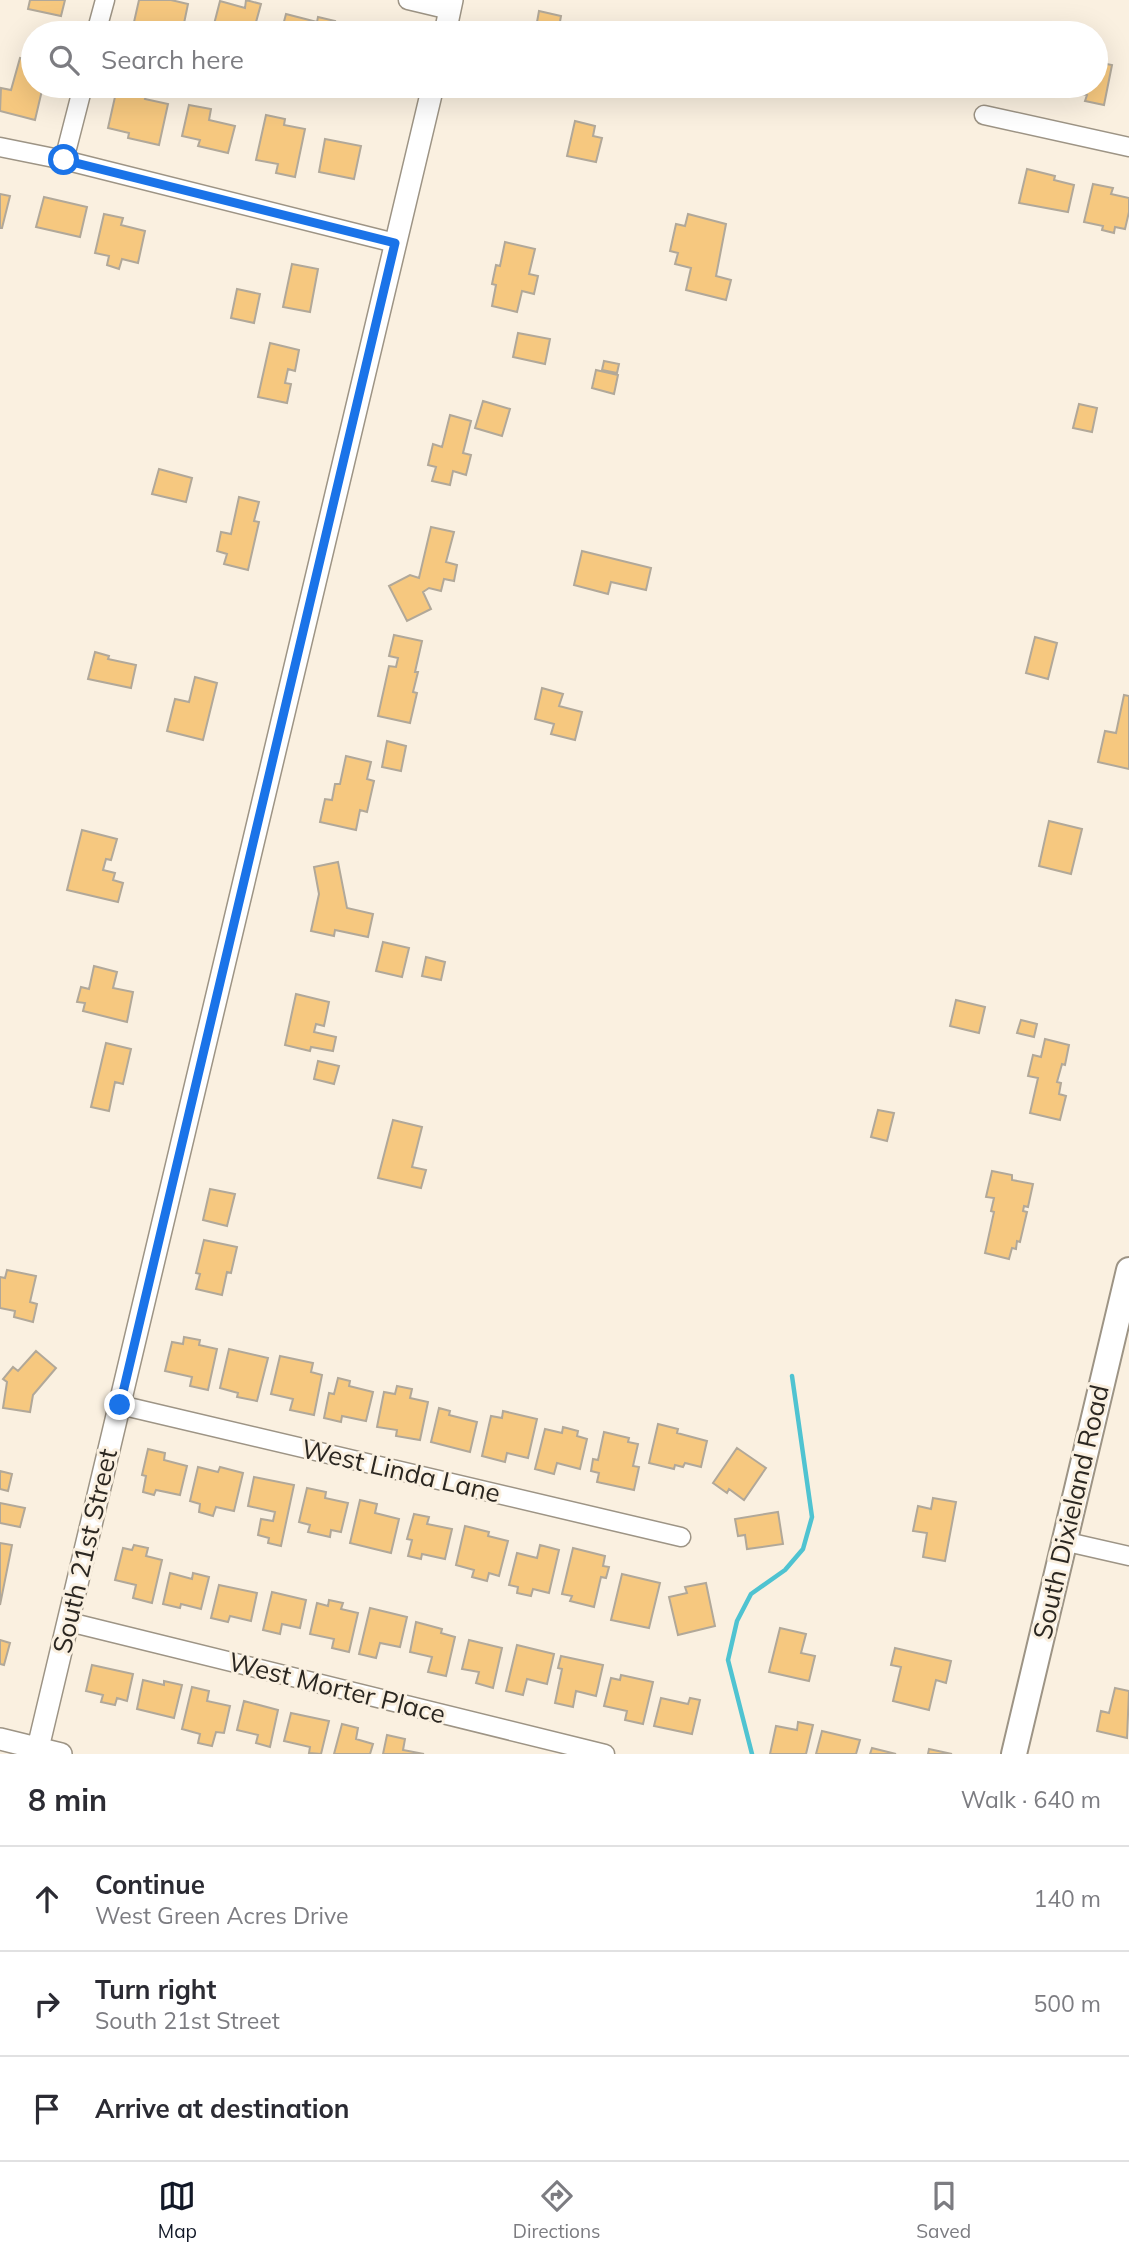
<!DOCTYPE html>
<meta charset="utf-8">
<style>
:root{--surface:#fff;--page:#f7f7f7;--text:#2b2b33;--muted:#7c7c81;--line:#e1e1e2;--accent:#111827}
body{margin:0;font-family:Mulish,sans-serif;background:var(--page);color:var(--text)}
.stop{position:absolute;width:21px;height:21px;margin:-16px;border:5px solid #1a73e8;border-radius:50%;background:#fff}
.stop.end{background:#1a73e8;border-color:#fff;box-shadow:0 2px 7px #0008}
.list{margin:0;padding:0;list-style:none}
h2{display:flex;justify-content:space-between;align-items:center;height:91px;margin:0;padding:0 28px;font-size:30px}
h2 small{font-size:23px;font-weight:400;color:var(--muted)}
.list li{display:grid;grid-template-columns:46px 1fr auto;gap:21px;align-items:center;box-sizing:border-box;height:105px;padding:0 28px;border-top:2px solid var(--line)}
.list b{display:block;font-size:26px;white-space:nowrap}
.list p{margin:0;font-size:23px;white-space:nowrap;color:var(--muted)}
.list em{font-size:23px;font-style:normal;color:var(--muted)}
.icon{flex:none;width:38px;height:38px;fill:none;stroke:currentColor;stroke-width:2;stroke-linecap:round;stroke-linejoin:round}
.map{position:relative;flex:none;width:1129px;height:1754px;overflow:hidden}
.search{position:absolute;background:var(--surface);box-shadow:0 7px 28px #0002;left:21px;right:21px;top:21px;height:77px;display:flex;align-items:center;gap:18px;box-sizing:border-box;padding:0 24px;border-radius:38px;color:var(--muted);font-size:26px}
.sheet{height:406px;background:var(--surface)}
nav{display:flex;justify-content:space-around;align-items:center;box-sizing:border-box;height:98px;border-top:2px solid var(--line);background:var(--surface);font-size:19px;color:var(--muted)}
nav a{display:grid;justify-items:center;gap:4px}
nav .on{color:var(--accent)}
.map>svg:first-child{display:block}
</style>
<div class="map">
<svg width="1129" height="1754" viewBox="0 0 1129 1754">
<rect width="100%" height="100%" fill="#faf0e0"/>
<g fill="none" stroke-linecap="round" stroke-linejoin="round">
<path stroke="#4fc3d1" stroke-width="4.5" d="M752 1754 728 1660 737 1621 751 1594 785 1570 803 1549 812 1517 792 1376"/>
</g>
<path fill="#f6c87f" stroke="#b1a899" stroke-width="2" d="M30 0H65L61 16 28 9Z
M139 0H171L188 4 182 33H155L145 31 147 25 134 22Z
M246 0 261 4 253 33 212 32 220 1 245 8Z
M539 11 561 16 558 33H535Z
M286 14 317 22 318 17 335 21 332 33H281Z
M20 58 33 61V86H43L35 120 0 111 1 88 11 90Z
M1096 62 1112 65 1104 105 1085 101 1087 95 1065 91 1067 86H1096Z
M117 88 146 95 145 99 168 104 159 145 128 138 129 133 108 128Z
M189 105 211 109 209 120 235 126 228 153 198 146 200 140 182 136Z
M266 115 285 119 284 125 305 129 295 177 276 173 278 164 256 160Z
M575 121 595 126 593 136 602 138 596 162 567 156Z
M325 139 361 146 354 179 319 172Z
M1027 169 1055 176 1054 180 1074 185 1068 212 1019 203Z
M1093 184 1113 188 1111 194 1129 198V212L1125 229 1115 227 1114 233 1102 230 1103 226 1084 222Z
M0 194 10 196 2 228H0Z
M44 197 87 207 80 237 36 227Z
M104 214 123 218 121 225 145 231 138 263 122 259 119 269 107 265 109 256 95 253Z
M688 214 726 224 716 276 731 280 726 300 686 290 691 268 675 264 678 253 670 251 676 224 685 226Z
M505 242 535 249 529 274 538 276 534 294 522 291 517 312 492 306 496 285 492 284 496 265 500 266Z
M292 264 318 269 310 312 283 307Z
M237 289 260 294 254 323 231 318Z
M518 333 550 339 545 364 513 357Z
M270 343 299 350 295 371 288 369 285 383 291 384 287 403 258 397Z
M604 361 619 364 617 373 602 370Z
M596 370 618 375 614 394 592 388Z
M483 401 510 409 502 436 475 428Z
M1079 404 1097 408 1092 432 1073 428Z
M450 415 471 421 463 453 471 455 466 475 453 471 450 485 432 481 436 467 428 465 433 444 442 447Z
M159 469 192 478 186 502 152 494Z
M239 497 259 502 254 521 259 522 248 570 224 564 227 554 217 551 221 532 231 534Z
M431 527 454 532 446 562 457 565 454 581 444 579 441 591 429 588 423 592 431 609 407 621 389 586 410 575 419 578Z
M582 551 651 568 646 590 611 582 608 594 574 585Z
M394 635 422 641 415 672H418L413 692 417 693 410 723 378 716 389 666 396 667 398 658 389 656Z
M1035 637 1057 643 1048 679 1026 673Z
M95 652 109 656 108 659 136 665 131 688 88 679Z
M195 677 217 683 203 740 167 731 175 699 189 702Z
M542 688 563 694 559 706 582 712 575 740 551 734 554 724 535 719Z
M1124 695 1129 696V769L1098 762 1105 731 1116 733Z
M387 741 406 746 401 771 382 767Z
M346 756 371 762 367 779 374 781 367 812 360 810 356 830 320 822 325 799 332 800 335 784H340Z
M1049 821 1082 829 1071 874 1039 866Z
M82 830 117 839 111 860 106 859 103 870 115 873 113 880 123 883 118 902 67 890Z
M338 862 347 908 373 914 368 937 335 930 334 936 311 931 319 894 314 867Z
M383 942 409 948 402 977 376 971Z
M426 957 445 962 441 980 422 976Z
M94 966 117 972 113 988 133 992 127 1022 83 1011 85 1003 77 1002 81 987 89 989Z
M296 994 329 1002 324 1026 316 1024 314 1032 336 1037 333 1051 311 1047 310 1051 285 1045Z
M956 1000 985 1007 979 1033 950 1026Z
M1021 1020 1037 1024 1034 1037 1017 1033Z
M1045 1039 1069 1045 1065 1065 1062 1064 1057 1082 1061 1083 1059 1094 1066 1096 1060 1120 1030 1113 1038 1078 1028 1076 1033 1055 1041 1057Z
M106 1043 131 1049 123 1084 115 1082 109 1111 91 1107Z
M318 1061 339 1066 334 1084 314 1079Z
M878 1110 894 1113 887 1141 871 1137Z
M393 1120 422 1127 412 1167 426 1170 421 1188 378 1178Z
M992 1171 1012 1175V1180L1033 1184 1028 1207 1024 1206 1023 1211 1027 1212 1020 1242 1017 1241 1016 1249 1012 1248 1009 1259 985 1253 994 1212 991 1211 994 1198 986 1197Z
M210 1189 235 1194 227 1226 203 1220Z
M204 1240 237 1247 231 1273 227 1272 222 1295 196 1289 200 1274 196 1273Z
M7 1270 36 1276 30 1302 37 1304 33 1322 14 1317 15 1311 0 1308V1277L5 1278Z
M184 1337 200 1340 199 1345 217 1349 208 1390 190 1386 192 1377 165 1371 172 1342 183 1344Z
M229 1349 268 1358 257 1401 237 1397 238 1393 220 1388Z
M36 1351 56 1368 33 1395 30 1412 3 1408 7 1382 3 1379 13 1367 18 1371Z
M280 1356 313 1363 311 1372 322 1375 314 1415 290 1410 293 1399 271 1394Z
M338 1378 350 1381 349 1386 373 1392 366 1421 342 1416 341 1422 324 1418 329 1393 334 1394Z
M397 1386 412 1389 410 1398 428 1402 420 1440 396 1436 397 1430 377 1427 384 1392 395 1394Z
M439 1408 450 1411 449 1415 477 1422 470 1452 431 1442Z
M503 1411 537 1419 528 1458 507 1453 505 1462 482 1456 491 1416 502 1418Z
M658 1424 678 1429 677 1433 707 1441 701 1467 685 1463 683 1467 675 1465 674 1469 649 1463Z
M563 1427 578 1431 577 1436 587 1439 580 1469 557 1463 554 1474 535 1469 545 1429 562 1433Z
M604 1432 629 1438 628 1442 638 1444 633 1466 639 1467 634 1490 597 1482 599 1473 591 1471 593 1459 598 1460Z
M737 1448 766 1468 744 1500 729 1489 727 1493 713 1483Z
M148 1449 165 1453 164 1460 187 1466 180 1495 156 1490 154 1495 143 1492 146 1476 142 1475Z
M198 1467 218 1472 220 1467 243 1473 234 1511 216 1507 213 1516 199 1512 200 1504 190 1501Z
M0 1471 12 1474 8 1491 0 1489Z
M254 1477 294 1485 281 1546 268 1543 269 1538 258 1535 261 1519 273 1521 275 1512 248 1506Z
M307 1488 326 1492 325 1498 348 1503 341 1532 331 1530 330 1537 308 1532 310 1525 299 1522Z
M933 1498 956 1502 945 1561 923 1557 927 1533 913 1531 918 1506 931 1509Z
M360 1500 377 1504 375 1513 399 1519 391 1553 350 1543Z
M0 1503 25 1508 20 1527 0 1523Z
M778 1512 783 1544 747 1549 745 1535 738 1536 735 1519Z
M414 1514 429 1517 427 1524 452 1529 445 1559 422 1554 421 1559 408 1556 412 1540 407 1539Z
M465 1526 489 1532 488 1536 508 1541 499 1576 489 1573 487 1581 472 1577 474 1570 456 1565Z
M0 1543 12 1545 0 1605Z
M134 1545 148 1548 146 1556 162 1560 152 1603 133 1598 136 1585 115 1580 123 1548 132 1550Z
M540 1545 559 1550 549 1593 533 1589 531 1596 517 1593 518 1587 509 1585 517 1553 537 1558Z
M573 1548 605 1556 603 1566 609 1567 606 1578 601 1577 594 1607 570 1601 572 1596 562 1594Z
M170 1573 192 1579 193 1573 209 1577 201 1609 181 1604 180 1608 163 1604Z
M622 1574 660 1583 649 1628 611 1620Z
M706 1583 715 1626 678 1635 669 1597 687 1593 685 1587Z
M219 1585 257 1593 251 1621 230 1616 228 1622 211 1618Z
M272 1592 306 1600 300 1628 282 1624 280 1634 263 1630Z
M329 1600 343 1603 341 1609 358 1613 349 1652 332 1648 334 1639 310 1634 317 1603 328 1606Z
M370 1608 407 1617 400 1647 380 1643 376 1658 359 1654Z
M416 1622 442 1629 441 1633 455 1637 446 1676 428 1672 432 1657 410 1652Z
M780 1628 806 1634 801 1653 815 1656 809 1681 769 1672Z
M0 1640 10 1643 4 1665 0 1664Z
M469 1640 502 1648 493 1688 476 1683 479 1672 462 1669Z
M517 1645 554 1654 547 1684 527 1679 523 1695 506 1691Z
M895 1648 951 1661 946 1683 936 1680 929 1710 893 1701 901 1667 891 1665Z
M561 1656 603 1665 596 1696 576 1691 573 1707 555 1703 562 1669 558 1668Z
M92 1665 133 1674 127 1701 117 1698 115 1705 101 1702 103 1695 86 1691Z
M621 1675 653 1682 643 1724 625 1720 627 1711 604 1706 611 1678 620 1680Z
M143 1680 164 1685V1681L182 1685 174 1718 137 1709Z
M192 1687 209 1691 207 1701 230 1706 224 1733 216 1732 212 1746 198 1743 200 1734 182 1729Z
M1115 1688 1129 1691 1127 1738 1097 1731 1101 1711 1109 1713Z
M661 1698 688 1704 690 1698 700 1700 692 1734 654 1726Z
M244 1701 278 1710 270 1747 256 1743 258 1735 237 1730Z
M291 1713 329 1721 321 1754 309 1753 310 1747 284 1741Z
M798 1722 813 1725 806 1754H770L776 1726 797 1730Z
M342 1724 358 1728 356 1739 373 1744 370 1754H334Z
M822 1731 860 1740 856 1754H816Z
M387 1735 405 1739 403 1750 424 1754H383Z
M872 1748 896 1754H870Z
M929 1749 952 1754H928Z"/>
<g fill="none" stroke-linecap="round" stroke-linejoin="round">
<g stroke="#9d9485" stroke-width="21">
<path id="minor" d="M408 0 450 10
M96 33 105 0
M984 115 1129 147
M0 147 64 160 395 243
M64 160 83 86
M120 1405 681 1537
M1063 1541 1129 1556
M69 1622 605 1754"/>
</g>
<g stroke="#9d9485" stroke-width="24">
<path id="tertiary" d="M445 33 452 0
M0 1739 61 1754
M38 1748 433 86"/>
</g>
<g stroke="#9d9485" stroke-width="28">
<path id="secondary" d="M1014 1754 1129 1270"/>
</g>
<use href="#minor" stroke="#fff" stroke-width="18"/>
<use href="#tertiary" stroke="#fff" stroke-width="21"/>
<use href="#secondary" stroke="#fff" stroke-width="24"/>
</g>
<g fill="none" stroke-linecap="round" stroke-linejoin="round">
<path stroke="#1a73e8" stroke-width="9" d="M64 160 395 243 120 1405"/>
</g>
<g text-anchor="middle" stroke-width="6" stroke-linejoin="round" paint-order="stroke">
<g font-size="26" fill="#2b2721" stroke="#faf0e0">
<text transform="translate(401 1471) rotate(13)" y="9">West Linda Lane</text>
<text transform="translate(1071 1512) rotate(-77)" y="9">South Dixieland Road</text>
<text transform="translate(85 1551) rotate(-77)" y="9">South 21st Street</text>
<text transform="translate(337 1688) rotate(14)" y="9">West Morter Place</text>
</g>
</g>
</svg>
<div class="stop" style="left:64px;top:160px"></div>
<div class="stop end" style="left:120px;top:1405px"></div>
<div class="search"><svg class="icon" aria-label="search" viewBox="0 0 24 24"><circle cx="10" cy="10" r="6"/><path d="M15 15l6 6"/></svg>Search here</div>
</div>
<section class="sheet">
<h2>8 min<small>Walk · 640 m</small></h2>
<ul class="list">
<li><svg class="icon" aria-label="ahead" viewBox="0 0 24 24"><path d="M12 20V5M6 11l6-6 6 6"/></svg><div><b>Continue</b><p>West Green Acres Drive</p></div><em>140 m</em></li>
<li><svg class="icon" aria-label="right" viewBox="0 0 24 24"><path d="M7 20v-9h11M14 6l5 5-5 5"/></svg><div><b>Turn right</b><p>South 21st Street</p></div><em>500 m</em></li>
<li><svg class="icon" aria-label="arrive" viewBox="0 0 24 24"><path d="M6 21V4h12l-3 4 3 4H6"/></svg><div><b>Arrive at destination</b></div></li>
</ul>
</section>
<nav>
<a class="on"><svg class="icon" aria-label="map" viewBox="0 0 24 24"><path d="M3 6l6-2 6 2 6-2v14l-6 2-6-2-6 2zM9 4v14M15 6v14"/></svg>Map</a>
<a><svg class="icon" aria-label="directions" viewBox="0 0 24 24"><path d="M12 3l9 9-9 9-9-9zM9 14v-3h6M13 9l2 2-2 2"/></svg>Directions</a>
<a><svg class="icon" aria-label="saved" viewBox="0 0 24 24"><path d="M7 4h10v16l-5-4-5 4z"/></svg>Saved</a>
</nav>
